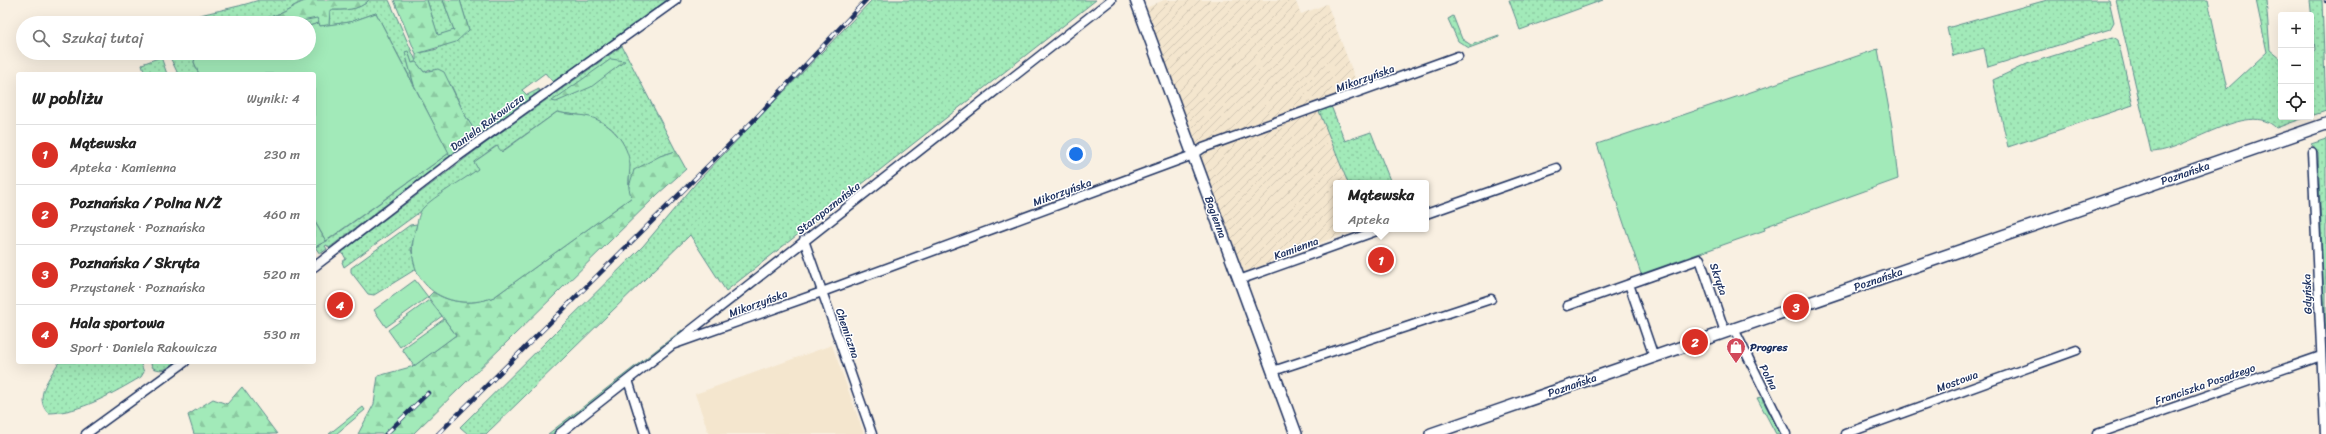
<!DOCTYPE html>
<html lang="pl">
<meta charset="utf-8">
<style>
:root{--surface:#fff;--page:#f6f6f6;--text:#222;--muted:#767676;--line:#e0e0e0;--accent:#d93025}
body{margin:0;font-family:Sriracha,sans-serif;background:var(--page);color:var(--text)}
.controls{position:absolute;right:12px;top:12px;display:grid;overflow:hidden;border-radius:4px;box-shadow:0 4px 16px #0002}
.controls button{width:36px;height:36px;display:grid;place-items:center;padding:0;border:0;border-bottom:1px solid var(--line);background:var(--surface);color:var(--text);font:20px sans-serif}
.you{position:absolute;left:1076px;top:154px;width:14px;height:14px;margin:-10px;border:3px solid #fff;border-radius:50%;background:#1a73e8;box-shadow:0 0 0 6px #1a73e833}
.badge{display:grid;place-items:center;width:26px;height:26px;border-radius:50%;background:var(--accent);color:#fff;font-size:13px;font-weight:700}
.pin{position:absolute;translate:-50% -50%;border:2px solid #fff;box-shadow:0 1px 4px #0006}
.popup{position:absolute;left:1333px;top:180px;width:96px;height:52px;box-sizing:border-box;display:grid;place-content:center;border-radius:4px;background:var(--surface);filter:drop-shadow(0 1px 3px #0005);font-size:13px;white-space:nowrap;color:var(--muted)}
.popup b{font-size:15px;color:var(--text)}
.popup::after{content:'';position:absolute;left:50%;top:100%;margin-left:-8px;border:8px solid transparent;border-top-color:var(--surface)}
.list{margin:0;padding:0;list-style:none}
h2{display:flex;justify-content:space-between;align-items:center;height:52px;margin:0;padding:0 16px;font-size:17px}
h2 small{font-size:13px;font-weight:400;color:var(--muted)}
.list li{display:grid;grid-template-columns:26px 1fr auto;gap:12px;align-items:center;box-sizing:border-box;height:60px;padding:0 16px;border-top:1px solid var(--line)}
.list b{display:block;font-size:15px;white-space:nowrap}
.list p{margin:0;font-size:13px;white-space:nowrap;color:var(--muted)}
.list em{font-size:13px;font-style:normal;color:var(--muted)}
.icon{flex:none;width:22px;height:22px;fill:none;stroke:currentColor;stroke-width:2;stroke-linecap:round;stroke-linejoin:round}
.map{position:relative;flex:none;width:2326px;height:434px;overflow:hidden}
.search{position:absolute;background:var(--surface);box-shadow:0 4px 16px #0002;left:16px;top:16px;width:300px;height:44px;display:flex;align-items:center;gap:10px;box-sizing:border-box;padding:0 14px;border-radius:22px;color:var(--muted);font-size:15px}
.panel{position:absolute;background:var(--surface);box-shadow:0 4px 16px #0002;left:16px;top:72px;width:300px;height:292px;border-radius:4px}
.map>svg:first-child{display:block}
</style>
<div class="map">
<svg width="2326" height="434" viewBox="0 0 2326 434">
<defs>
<pattern id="industrial-furrows" width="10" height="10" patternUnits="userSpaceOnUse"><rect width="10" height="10" fill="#f4e6ce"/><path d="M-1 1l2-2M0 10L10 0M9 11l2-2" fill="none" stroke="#d1c6b3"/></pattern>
<pattern id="grass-dots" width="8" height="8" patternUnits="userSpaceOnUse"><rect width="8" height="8" fill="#a2eab9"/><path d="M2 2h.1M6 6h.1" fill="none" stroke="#8bc9a1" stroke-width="1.8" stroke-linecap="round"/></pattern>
<pattern id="forest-firs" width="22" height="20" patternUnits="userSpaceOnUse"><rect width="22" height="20" fill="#a2eab9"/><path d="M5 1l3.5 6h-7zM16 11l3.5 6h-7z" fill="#8bc9a1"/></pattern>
</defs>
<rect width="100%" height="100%" fill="#f9f0e2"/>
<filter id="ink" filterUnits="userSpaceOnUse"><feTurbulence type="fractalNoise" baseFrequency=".025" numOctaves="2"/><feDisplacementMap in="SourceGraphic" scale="8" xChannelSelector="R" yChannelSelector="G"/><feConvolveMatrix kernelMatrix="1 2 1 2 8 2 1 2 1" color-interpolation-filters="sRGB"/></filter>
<g filter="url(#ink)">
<path fill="#f4e6ce" d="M832 345 864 434H709L695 394Z"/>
<path fill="url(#industrial-furrows)" d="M1164 0H1295L1301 14 1327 4 1358 86 1316 103 1348 183H1336V229H1356L1243 273 1146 8Z"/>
<path fill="url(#grass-dots)" stroke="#5e8c8c" d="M259 0H308C298 2 293 7 285 11 273 17 263 19 251 21V23H163L173 16 179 21C206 12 233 9 259 0Z
M369 0H389L416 61V54L437 49 469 30 460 0H667L553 82 545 73 522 90 527 95 539 89 540 91 478 136 464 143 460 142 475 131 466 117 451 85 430 69 424 72 416 62 412 63 408 52H405L414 85 376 13 350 22 329 25V10C343 10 359 11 369 0Z
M427 0H443L454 30 438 36Z
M872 0H1096L726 291 690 235 486 434H468L460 427 643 246 697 182Z
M1509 0H1603L1520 30Z
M2047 0H2109L2114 22 2110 29 1988 67 1984 48 1953 56 1947 28Z
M2116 0H2208L2227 89 2267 52 2256 0H2266L2270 50 2281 59V117H2307L2276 128C2249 99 2185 152 2151 152Z
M2310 0H2322L2326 111 2311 116V53L2315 50Z
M1453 16 1462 39 1471 45 1499 35V37L1469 48 1458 41 1448 19Z
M317 17 319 23 309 26V23H292Z
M2113 37 2118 40 2133 105 2008 147 1993 80 2027 64Z
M622 46 676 151 660 156 629 184C630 155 623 127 591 118 579 114 568 115 557 112L501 152 496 146 474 162 479 169 344 267 342 262 346 259 342 252 479 148Z
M168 53H200L196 55 194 62 199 74H178Z
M161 57 167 74H145L142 64Z
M1331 106 1345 141 1371 132 1391 183H1348L1319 111Z
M2326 139V356L2318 152 2311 144Z
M449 153 450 156 329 248 327 245 325 246 327 249 320 254 315 247 327 241Z
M417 224 411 249 416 269 374 295 368 294 351 272V268L410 225Z
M682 330V333L553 434H548Z
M59 362H140L144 372 141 377C113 393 81 413 48 413 33 397 50 377 59 362Z
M150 362H175C167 369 163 372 153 368Z
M1761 397 1781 434H1776L1757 398Z"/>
<path fill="url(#forest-firs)" stroke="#5e8c8c" d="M308 0H369C359 11 343 10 330 10L329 25 320 26 317 18 292 23H251L250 21C263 19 273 17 285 11 293 7 298 3 308 0Z
M394 0H427L438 35 454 30 443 0H460L469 30 456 42 416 54Z
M408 51 412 63 416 62 424 72 438 69 444 72 466 117 475 131 458 143 459 148 450 156 414 85 405 52Z
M611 59 625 61 591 87 556 102 552 101Z
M676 151 686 169 658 194 413 434H358L374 404 378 376 414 366 456 335 428 297 433 292C451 304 474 305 494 297L632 197 628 190 634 170 660 156Z
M314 220 326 241 315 247 314 246Z
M242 387 277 434H194L188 415 213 399 227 404Z
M363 407 365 410 336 434H329Z"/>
<path fill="#a2eab9" stroke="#5e8c8c" d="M376 13 449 153 326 241 314 220V74H199L194 62 196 55 200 53H309V26L319 23 320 26 350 22Z
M1878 49 1892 126 1898 179 1764 227 1765 230 1641 274 1597 144Z
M557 112C568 115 579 114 590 117 611 123 628 143 630 165 630 176 626 187 632 197L494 297C445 316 399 280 416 228 417 223 419 212 423 208 434 196 464 180 478 169L474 162 497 146 502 152Z
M415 280 428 297 386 327 374 310Z
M429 300 442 316 400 347 388 330Z
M444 319 456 335 414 366 402 349Z"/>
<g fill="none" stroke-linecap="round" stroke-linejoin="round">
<g stroke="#1b2f5e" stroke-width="11">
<path id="street" d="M2312 152 2325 434
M1426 214 1557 168
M804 240 872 434
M314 267 457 157 676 0
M1239 280 1382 229
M1629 284 1654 357
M1567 306 1700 259 1725 332
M1734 329 1786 434
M672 345 822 292 1193 155 1203 148 1458 56
M1273 371 1491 299
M628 380 645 434
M86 434 185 362
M559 434 1111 0
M1845 434 2077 350
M2097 434 2321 356"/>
</g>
<g stroke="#1b2f5e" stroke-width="14">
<path id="secondary" d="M1136 0 1296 434
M1431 434 2326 124"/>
</g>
<use href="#street" stroke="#fff" stroke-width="8"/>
<use href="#secondary" stroke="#fff" stroke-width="11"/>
<g stroke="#1b2f5e" stroke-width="4.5">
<path id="rail" d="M2326 0V1
M386 434 428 393
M438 434 755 119 866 0"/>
</g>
<use href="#rail" stroke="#fff" stroke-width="3" stroke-dasharray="9" stroke-linecap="butt"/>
</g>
</g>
<defs>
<g id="shop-pin" transform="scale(1)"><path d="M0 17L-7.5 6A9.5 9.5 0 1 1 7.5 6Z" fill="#d1495b" stroke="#fff"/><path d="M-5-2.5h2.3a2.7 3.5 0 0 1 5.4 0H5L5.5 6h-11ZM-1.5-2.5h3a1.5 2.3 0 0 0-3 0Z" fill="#fff"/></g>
</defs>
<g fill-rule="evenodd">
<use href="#shop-pin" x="1736" y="347"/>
</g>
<g text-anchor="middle" stroke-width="3" stroke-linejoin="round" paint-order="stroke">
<g font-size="11" fill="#1b2f5e" stroke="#fff">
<text transform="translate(1365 78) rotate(-20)" y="4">Mikorzyńska</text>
<text transform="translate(487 122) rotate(-36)" y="4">Daniela Rakowicza</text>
<text transform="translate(2185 173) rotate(-19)" y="4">Poznańska</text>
<text transform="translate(1062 192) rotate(-20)" y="4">Mikorzyńska</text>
<text transform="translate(828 208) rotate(-38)" y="4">Staropoznańska</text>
<text transform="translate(1216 217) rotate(70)" y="4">Bagienna</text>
<text transform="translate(1296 248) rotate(-20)" y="4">Kamienna</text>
<text transform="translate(1719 279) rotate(71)" y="4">Skryta</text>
<text transform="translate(1878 279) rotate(-19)" y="4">Poznańska</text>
<text transform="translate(2307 294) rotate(-92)" y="4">Gdyńska</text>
<text transform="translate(758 303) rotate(-20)" y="4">Mikorzyńska</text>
<text transform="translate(848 333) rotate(71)" y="4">Chemiczna</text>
<text transform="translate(1769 377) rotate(63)" y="4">Polna</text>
<text transform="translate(1957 381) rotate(-20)" y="4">Mostowa</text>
<text transform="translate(2205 384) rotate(-19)" y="4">Franciszka Posadzego</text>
<text transform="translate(1572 385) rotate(-19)" y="4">Poznańska</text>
</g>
<g font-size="11" font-weight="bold" fill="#1b2f5e" stroke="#fff" text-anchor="start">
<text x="1750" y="351">Progres</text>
</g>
</g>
</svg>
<div class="controls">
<button>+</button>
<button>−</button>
<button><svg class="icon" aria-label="locate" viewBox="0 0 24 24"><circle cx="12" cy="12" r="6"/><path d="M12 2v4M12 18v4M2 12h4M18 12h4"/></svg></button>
</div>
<div class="you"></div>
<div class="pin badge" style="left:1381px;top:260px">1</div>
<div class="popup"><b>Mątewska</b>Apteka</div>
<div class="pin badge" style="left:1695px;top:342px">2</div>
<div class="pin badge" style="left:1796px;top:307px">3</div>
<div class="pin badge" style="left:340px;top:305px">4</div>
<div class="search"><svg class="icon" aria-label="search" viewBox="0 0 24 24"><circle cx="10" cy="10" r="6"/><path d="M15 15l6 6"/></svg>Szukaj tutaj</div>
<section class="panel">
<h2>W pobliżu<small>Wyniki: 4</small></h2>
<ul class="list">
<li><span class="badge">1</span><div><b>Mątewska</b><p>Apteka · Kamienna</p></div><em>230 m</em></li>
<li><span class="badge">2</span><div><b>Poznańska / Polna N/Ż</b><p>Przystanek · Poznańska</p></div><em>460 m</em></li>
<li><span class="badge">3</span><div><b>Poznańska / Skryta</b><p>Przystanek · Poznańska</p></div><em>520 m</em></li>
<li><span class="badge">4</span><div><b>Hala sportowa</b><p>Sport · Daniela Rakowicza</p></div><em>530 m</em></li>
</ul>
</section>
</div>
